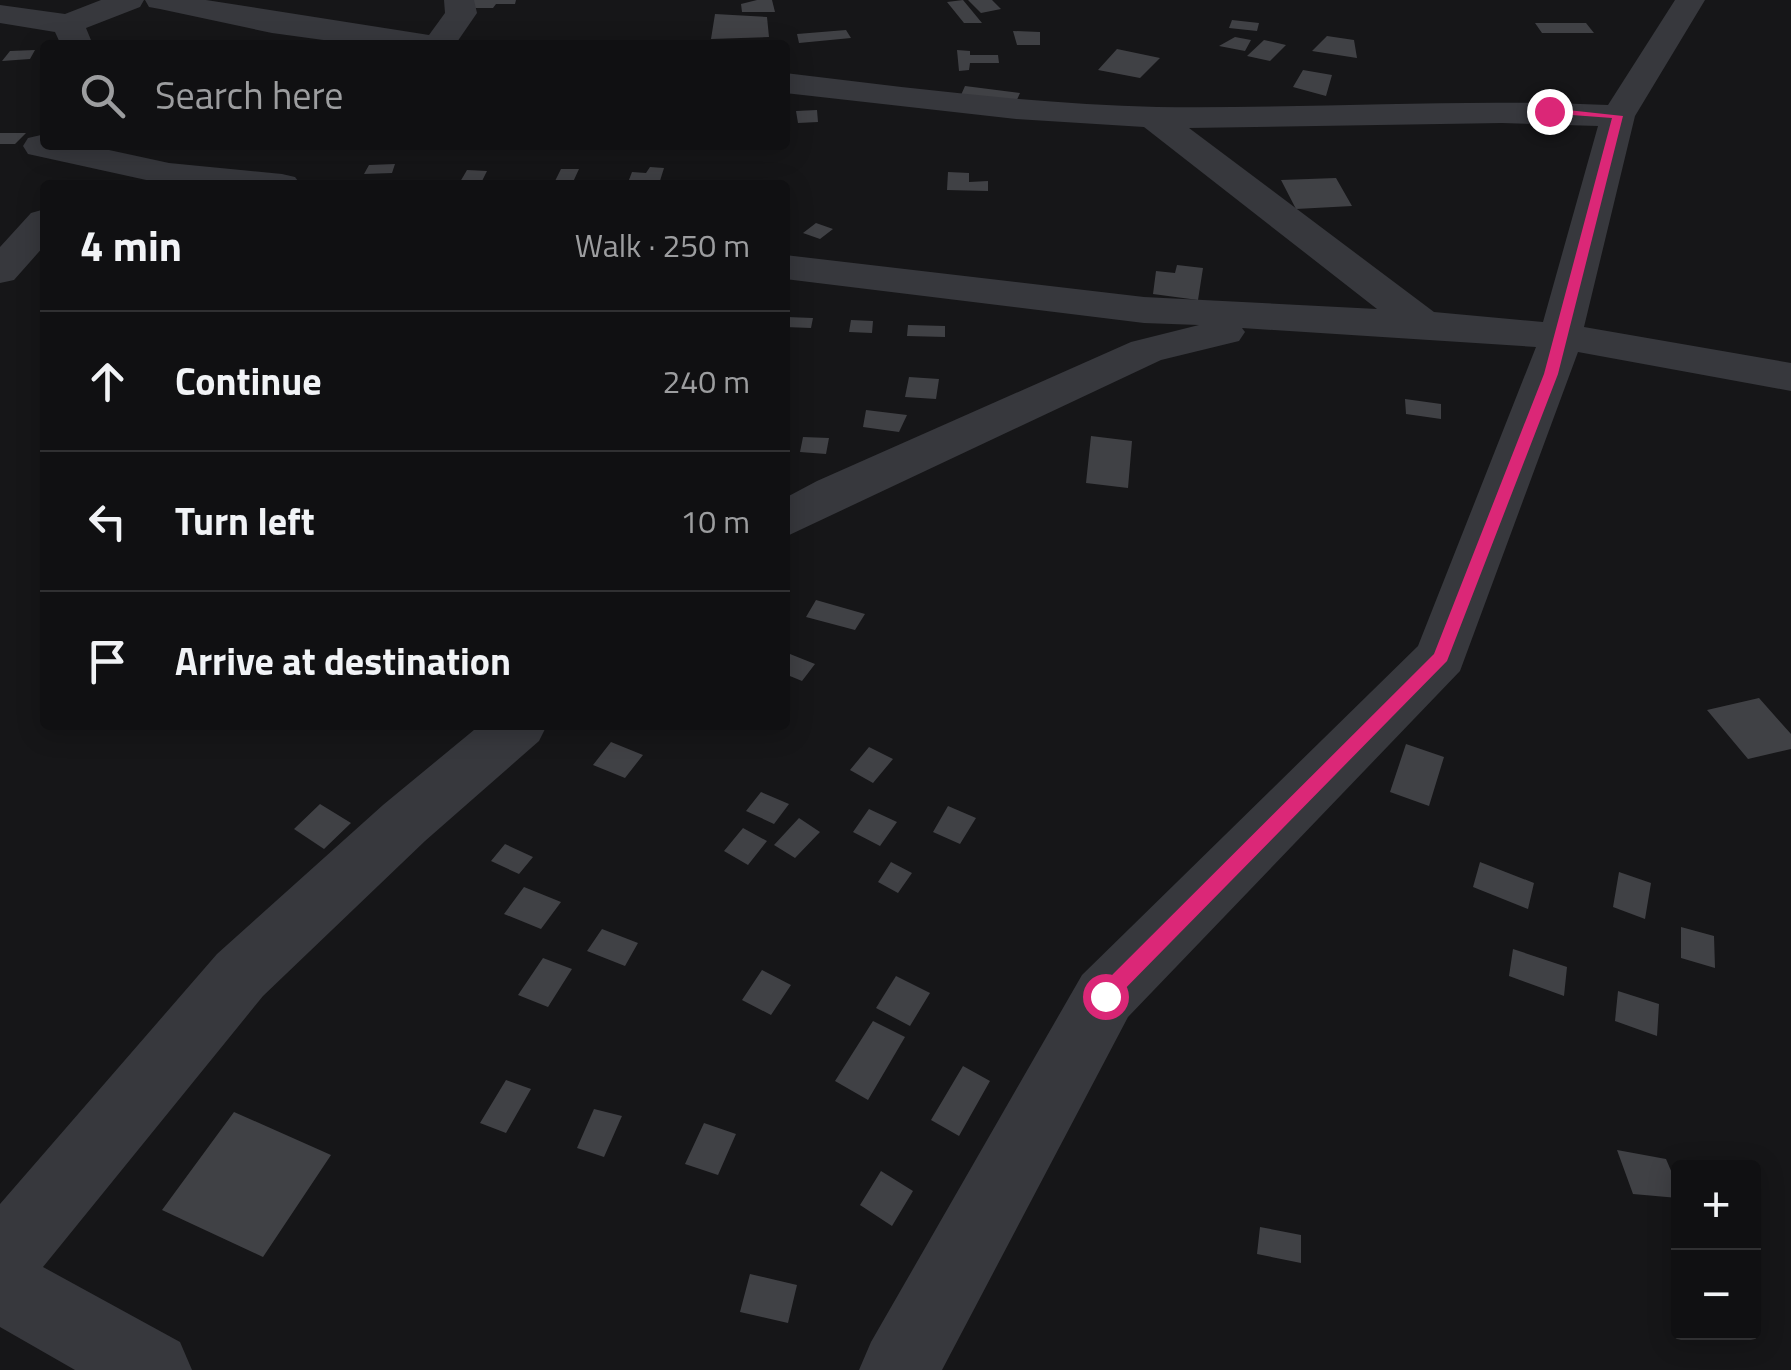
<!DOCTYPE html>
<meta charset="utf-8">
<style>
:root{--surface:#101012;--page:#1e1e20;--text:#f1f3f6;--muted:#9c9d9f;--line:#303032}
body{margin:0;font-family:"Titillium Web",sans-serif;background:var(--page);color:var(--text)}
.controls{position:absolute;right:30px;bottom:30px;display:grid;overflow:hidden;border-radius:10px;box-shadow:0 5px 25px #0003}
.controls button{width:90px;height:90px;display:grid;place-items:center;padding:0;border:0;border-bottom:2px solid var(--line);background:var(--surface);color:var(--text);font:50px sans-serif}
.stop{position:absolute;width:30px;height:30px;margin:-22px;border:8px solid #db2777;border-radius:50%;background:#fff}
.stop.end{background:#db2777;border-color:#fff;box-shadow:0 2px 10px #0008}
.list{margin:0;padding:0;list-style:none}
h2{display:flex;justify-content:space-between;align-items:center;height:130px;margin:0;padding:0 40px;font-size:42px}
h2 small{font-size:32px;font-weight:400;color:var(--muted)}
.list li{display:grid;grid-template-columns:65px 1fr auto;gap:30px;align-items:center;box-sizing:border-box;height:140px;padding:0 40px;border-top:2px solid var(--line)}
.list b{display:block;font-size:38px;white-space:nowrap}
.list em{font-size:32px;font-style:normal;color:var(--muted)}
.icon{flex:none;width:55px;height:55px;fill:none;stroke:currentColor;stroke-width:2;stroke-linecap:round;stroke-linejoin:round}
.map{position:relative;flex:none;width:1791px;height:1370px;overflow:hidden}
.search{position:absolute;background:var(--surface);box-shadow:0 5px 25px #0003;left:40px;top:40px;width:750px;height:110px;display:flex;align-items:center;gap:25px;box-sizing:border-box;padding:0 35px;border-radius:10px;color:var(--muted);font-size:38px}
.panel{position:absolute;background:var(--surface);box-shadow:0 5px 25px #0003;left:40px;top:180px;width:750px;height:550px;border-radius:10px}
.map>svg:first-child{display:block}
</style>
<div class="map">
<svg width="1791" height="1370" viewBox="0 0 1791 1370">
<rect width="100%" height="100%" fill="#161618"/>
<path fill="#404145" d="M472 0H516L515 4H496L493 8H469Z
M757 0H772L775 12H742L741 4Z
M963 0 982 23H964L947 2Z
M968 0H992L1001 9 981 13Z
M715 14 767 17 769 37 711 39Z
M1232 20 1259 23 1257 31 1229 28Z
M1535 23H1586L1594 33H1542Z
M846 30 851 38 799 43 797 34Z
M1013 31 1040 32V45H1017Z
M1327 36 1354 40 1357 58 1312 51Z
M1235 37 1251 40 1245 51 1219 46Z
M1264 40 1286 45 1270 61 1247 56Z
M1117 49 1160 58 1140 78 1098 70Z
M35 50 30 59 2 61 10 51Z
M957 50 970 51V55H998L999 63H970L969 70 959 71Z
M1303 70 1332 75 1326 96 1293 87Z
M965 86 1020 93 1016 102 961 95Z
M817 110 818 122 798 123 796 111Z
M0 133H26L15 144H0Z
M395 164 392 173 364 174 369 165Z
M650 167 664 168 659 184 627 185 632 172 646 173Z
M561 169H579L573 182 555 181Z
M467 170 487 171 481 183 460 182Z
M948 172 969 173V182L988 181V191L947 190Z
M1336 178 1352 206 1296 209 1281 180Z
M816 223 833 229 820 239 803 233Z
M1177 265 1203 268 1198 300 1153 294 1156 271 1175 273Z
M787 317 813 318 811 328 785 327Z
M851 320 873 321 872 333 849 332Z
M908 325 945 326V337L907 336Z
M909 377 939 379 936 399 905 397Z
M1405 399 1441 404V419L1406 414Z
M866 410 907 415 899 432 863 427Z
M1091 436 1132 441 1128 488 1086 483Z
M803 437 829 438 826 454 800 452Z
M816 600 865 614 855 630 806 617Z
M785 652 815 664 802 681 785 674Z
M1759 698 1791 734V749L1748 759 1707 710Z
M611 742 643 755 625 778 593 765Z
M1406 744 1444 757 1429 806 1390 792Z
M869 747 893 759 873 783 850 770Z
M761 792 789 804 774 824 746 811Z
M320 804 351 823 324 849 294 829Z
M948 806 976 818 960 844 933 832Z
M869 809 897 822 880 846 853 832Z
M799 818 820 832 795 858 774 845Z
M743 828 767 841 748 865 724 851Z
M505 844 533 857 519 874 491 861Z
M891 862 912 873 898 893 878 882Z
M1480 862 1534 883 1528 909 1473 887Z
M1619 872 1651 883 1645 919 1613 907Z
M524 887 561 902 541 929 504 914Z
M1681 927 1714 936 1715 968 1681 958Z
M602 929 638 943 625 966 587 951Z
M1513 949 1567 967 1564 996 1509 976Z
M543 958 572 969 548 1007 518 995Z
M762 970 791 985 771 1015 742 1000Z
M896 976 930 993 910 1026 876 1008Z
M1618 991 1659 1004 1657 1036 1615 1021Z
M873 1021 905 1037 868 1100 835 1081Z
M963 1066 990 1081 959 1136 931 1120Z
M506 1080 531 1089 506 1133 480 1123Z
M594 1109 622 1116 604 1157 577 1148Z
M234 1112 331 1155 263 1257 162 1210Z
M704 1123 736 1134 718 1175 685 1164Z
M1617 1150 1666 1159 1678 1187V1198L1633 1194Z
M881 1171 913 1191 892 1226 860 1205Z
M1260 1227 1301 1235V1263L1257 1254Z
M750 1274 797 1285 788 1323 740 1312Z"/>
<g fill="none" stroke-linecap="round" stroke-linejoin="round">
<path fill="#37383d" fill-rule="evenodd" d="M101 0H144L140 7 86 28 93 45H61L55 32 0 23V5L65 14Z
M145 0H206L429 35 445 13 444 0H474L477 13 455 45H360L272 33 160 9 149 7Z
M1675 0H1705L1635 116 1584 327 1791 363V391L1578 352 1460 671 1128 1017 942 1370H859L871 1342 1082 975 1418 646 1536 347 1242 328 1245 332 1239 341 1161 360 785 537V498L817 481 1131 342 1199 325 1144 323 785 279V255L1144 297 1377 309 1144 127 1016 119 785 93V73C909 88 1033 104 1157 107 1307 109 1457 98 1608 105ZM1502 123 1598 126 1543 322 1434 312 1189 128Z
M41 135 45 136V145H86L169 163 282 174 295 177 301 185H169L28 154 23 146 28 138Z
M45 209V245L14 280 0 283V247L31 213Z
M480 725H547L539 741 425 841 263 996 43 1267 180 1342 192 1370H75L0 1327V1204L217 954 383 805Z"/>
</g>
<path fill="#db2777" d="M1549 108 1623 116 1558 374 1447 661 1112 1002H1098V989L1434 654 1544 374 1612 118 1545 113Z"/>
</svg>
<div class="controls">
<button>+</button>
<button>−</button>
</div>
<div class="stop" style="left:1105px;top:996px"></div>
<div class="stop end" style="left:1549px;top:111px"></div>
<div class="search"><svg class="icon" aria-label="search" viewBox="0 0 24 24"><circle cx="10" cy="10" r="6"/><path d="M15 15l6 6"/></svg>Search here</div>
<section class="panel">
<h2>4 min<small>Walk · 250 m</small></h2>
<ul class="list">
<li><svg class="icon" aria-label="ahead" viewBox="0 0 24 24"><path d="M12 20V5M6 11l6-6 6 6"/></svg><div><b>Continue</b></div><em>240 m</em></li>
<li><svg class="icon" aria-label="left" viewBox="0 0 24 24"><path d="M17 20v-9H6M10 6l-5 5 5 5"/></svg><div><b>Turn left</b></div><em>10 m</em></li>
<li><svg class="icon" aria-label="arrive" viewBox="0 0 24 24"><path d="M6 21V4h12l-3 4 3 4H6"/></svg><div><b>Arrive at destination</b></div></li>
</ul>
</section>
</div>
